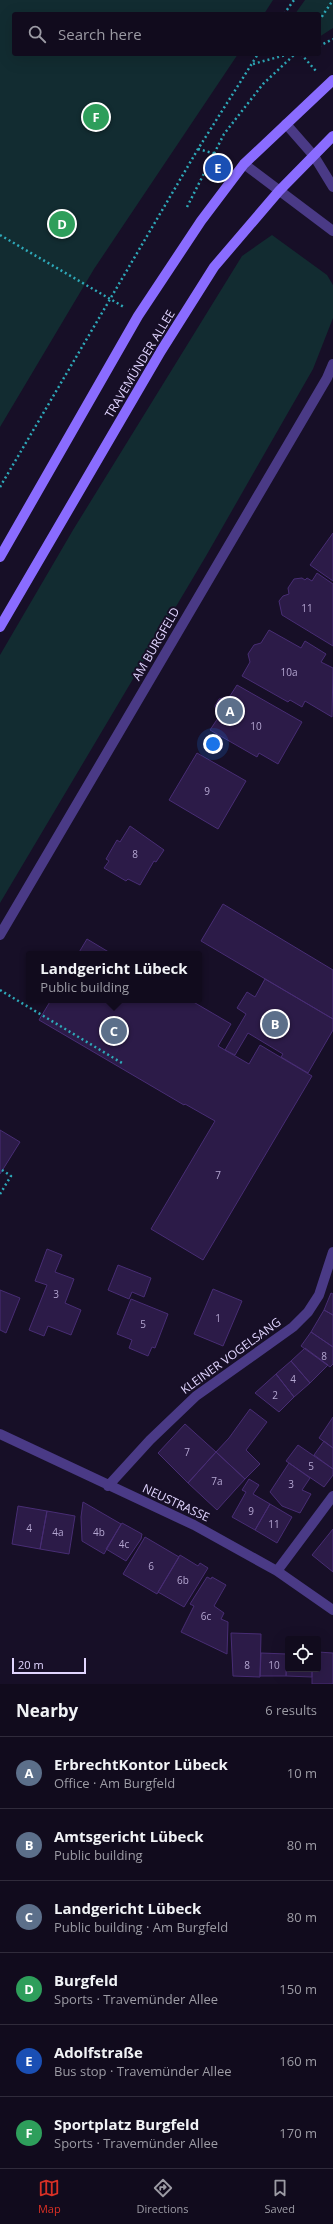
<!DOCTYPE html>
<meta charset="utf-8">
<style>
:root{--surface:#110b1d;--page:#1e192a;--text:#f1f3f6;--muted:#9c9ba4;--line:#302b3b;--accent:#d93025}
body{margin:0;font-family:"Open Sans",sans-serif;background:var(--page);color:var(--text)}
.controls{position:absolute;right:12px;bottom:12px;display:grid;overflow:hidden;border-radius:4px;box-shadow:0 4px 16px #0002}
.controls button{width:36px;height:36px;display:grid;place-items:center;padding:0;border:0;border-bottom:1px solid var(--line);background:var(--surface);color:var(--text);font:20px sans-serif}
.scale{position:absolute;left:12px;bottom:10px;width:74px;box-sizing:border-box;padding-left:4px;border:2px solid #e1d5ff;border-top:0;font-size:11px;line-height:14px;white-space:nowrap;color:#e1d5ff;-webkit-text-stroke:3px #170f27;paint-order:stroke}
.you{position:absolute;left:213px;top:744px;width:14px;height:14px;margin:-10px;border:3px solid #fff;border-radius:50%;background:#1a73e8;box-shadow:0 0 0 6px #1a73e833}
.badge{display:grid;place-items:center;width:26px;height:26px;border-radius:50%;background:var(--accent);color:#fff;font-size:13px;font-weight:700}
.pin{position:absolute;translate:-50% -50%;border:2px solid #fff;box-shadow:0 1px 4px #0006}
.popup{position:absolute;left:26px;top:951px;width:176px;height:52px;box-sizing:border-box;display:grid;place-content:center;border-radius:4px;background:var(--surface);filter:drop-shadow(0 1px 3px #0005);font-size:13px;white-space:nowrap;color:var(--muted)}
.popup b{font-size:15px;color:var(--text)}
.popup::after{content:'';position:absolute;left:50%;top:100%;margin-left:-8px;border:8px solid transparent;border-top-color:var(--surface)}
.list{margin:0;padding:0;list-style:none}
h2{display:flex;justify-content:space-between;align-items:center;height:52px;margin:0;padding:0 16px;font-size:17px}
h2 small{font-size:13px;font-weight:400;color:var(--muted)}
.list li{display:grid;grid-template-columns:26px 1fr auto;gap:12px;align-items:center;box-sizing:border-box;height:72px;padding:0 16px;border-top:1px solid var(--line)}
.list b{display:block;font-size:15px;white-space:nowrap}
.list p{margin:0;font-size:13px;white-space:nowrap;color:var(--muted)}
.list em{font-size:13px;font-style:normal;color:var(--muted)}
.icon{flex:none;width:22px;height:22px;fill:none;stroke:currentColor;stroke-width:2;stroke-linecap:round;stroke-linejoin:round}
.map{position:relative;flex:none;width:333px;height:1684px;overflow:hidden}
.search{position:absolute;background:var(--surface);box-shadow:0 4px 16px #0002;left:12px;right:12px;top:12px;height:44px;display:flex;align-items:center;gap:10px;box-sizing:border-box;padding:0 14px;border-radius:4px;color:var(--muted);font-size:15px}
.sheet{height:484px;background:var(--surface)}
nav{display:flex;justify-content:space-around;align-items:center;box-sizing:border-box;height:56px;border-top:1px solid var(--line);background:var(--surface);font-size:11px;color:var(--muted)}
nav a{display:grid;justify-items:center;gap:2px}
nav .on{color:var(--accent)}
.map>svg:first-child{display:block}
</style>
<div class="map">
<svg width="333" height="1684" viewBox="0 0 333 1684">
<rect width="100%" height="100%" fill="#170f27"/>
<path fill="#122c31" d="M0 0H273L264 14H14V54H238L94 269 0 427Z
M305 0H333V28L319 37V14H295Z
M272 235 327 275 333 285V318L313 369 206 556 0 903V655L73 530 242 256Z"/>
<path fill="#2c1b48" stroke="#482d74" d="M333 533V581L310 565Z
M317 573 333 584V646L282 615 279 601 283 596 289 594 288 588 294 579 302 578 305 580 307 578 312 581Z
M269 630 301 648 305 641 326 654 321 662 333 668 332 717 305 701 302 707 290 700 288 702 242 676 250 662 248 654 254 645 261 643Z
M237 685 302 722 278 764 259 753 257 757 210 730 218 718 215 706 219 699 230 696Z
M197 753 246 781 218 829 169 800Z
M130 826 164 850 156 862 154 861 140 885 128 879 126 881 104 868 109 861 106 859 117 840 120 842Z
M223 904 333 970V1019L201 941Z
M87 939 112 954H78Z
M265 979 333 1019V1030L308 1073 281 1057 283 1054 248 1033 235 1055 225 1050 246 1014 237 1008 247 992 255 997Z
M51 1000H190L231 1024 218 1046 249 1064 260 1045 312 1076 203 1260 151 1229 215 1121 185 1104 184 1105 39 1020Z
M0 1130 20 1142 0 1174Z
M47 1249 62 1255 55 1272 74 1279 65 1303 81 1310 71 1335 48 1326 44 1336 29 1330 47 1285 35 1281Z
M118 1265 151 1278 144 1297 132 1292 129 1299 108 1290Z
M213 1289 242 1301 223 1346 194 1334Z
M0 1290 20 1298 6 1333 0 1330Z
M331 1293 333 1294V1315L324 1310Z
M131 1299 168 1314 155 1348 152 1347 148 1356 129 1348 132 1340 117 1334Z
M324 1310 333 1315V1347L311 1332Z
M311 1332 333 1347V1364L330 1367 301 1346Z
M305 1348 328 1365 310 1383 291 1361Z
M291 1361 310 1383 294 1397 276 1374Z
M276 1374 294 1397 279 1412 255 1393Z
M250 1409 267 1422 246 1450 260 1464 245 1479 216 1452 229 1438Z
M333 1417V1448L319 1438Z
M185 1424 216 1452 188 1483 158 1453Z
M324 1441 333 1448V1469L314 1455Z
M298 1445 333 1469V1475L324 1487 286 1461Z
M216 1452 245 1479 217 1510 188 1483Z
M289 1463 310 1478 302 1490 311 1494 300 1513 282 1506 270 1492Z
M249 1479 259 1485 253 1494 270 1504 255 1530 232 1517 246 1492 242 1490Z
M83 1502 121 1524 104 1554 82 1541 81 1517Z
M270 1504 292 1517 277 1543 255 1530Z
M18 1506 47 1511 40 1549 12 1544Z
M47 1511 75 1516 69 1554 40 1549Z
M122 1523 142 1534 141 1539 126 1561 106 1549Z
M333 1529V1572L312 1555Z
M145 1537 179 1557 157 1594 123 1574Z
M180 1555 198 1566 200 1563 208 1568 184 1607 158 1592Z
M207 1577 211 1579 212 1577 226 1585 214 1606 224 1613 221 1619 228 1622 227 1654 181 1632 194 1606 190 1604Z
M231 1633 261 1634 260 1677 233 1676Z
M318 1652 333 1653V1684H312V1669H318Z
M261 1653 287 1654 286 1676H260Z
M287 1654 288 1669H312V1677L286 1676Z"/>
<g fill="none" stroke-linecap="round" stroke-linejoin="round">
<path stroke="#2ea9b9" stroke-width="2.5" stroke-dasharray="2 3" stroke-linecap="butt" d="M284 14 294 0
M319 21 333 0
M319 46 333 39
M301 54 316 71
M253 64 289 54
M198 149 227 157
M187 207 224 134 263 84 295 54
M0 235 124 307
M0 487 198 149 258 54
M0 990 122 1063
M0 1194 11 1176 2 1170"/>
<path stroke="#4a3a86" stroke-width="10" d="M286 124 314 156 333 187
M244 164 333 231
M0 935 327 378 333 364
M0 1434 194 1525 277 1571 333 1610
M108 1486 150 1440 196 1396 293 1327 308 1312 319 1295 333 1252
M277 1571 333 1496"/>
<path stroke="#8a6cff" stroke-width="10" d="M0 557 138 316 201 221 244 164 333 80
M0 627 161 351 214 267 279 191 333 136"/>
</g>
<g text-anchor="middle" stroke-width="4" stroke-linejoin="round" paint-order="stroke">
<g font-size="10" fill="#b4a6d1">
<text x="307" y="612">11</text>
<text x="289" y="676">10a</text>
<text x="256" y="730">10</text>
<text x="207" y="795">9</text>
<text x="135" y="858">8</text>
<text x="218" y="1179">7</text>
<text x="56" y="1298">3</text>
<text x="218" y="1322">1</text>
<text x="143" y="1328">5</text>
<text x="324" y="1360">8</text>
<text x="293" y="1383">4</text>
<text x="275" y="1399">2</text>
<text x="187" y="1456">7</text>
<text x="311" y="1470">5</text>
<text x="217" y="1485">7a</text>
<text x="291" y="1488">3</text>
<text x="251" y="1515">9</text>
<text x="274" y="1528">11</text>
<text x="29" y="1532">4</text>
<text x="58" y="1536">4a</text>
<text x="99" y="1536">4b</text>
<text x="124" y="1548">4c</text>
<text x="151" y="1570">6</text>
<text x="183" y="1584">6b</text>
<text x="206" y="1620">6c</text>
<text x="247" y="1669">8</text>
<text x="274" y="1669">10</text>
</g>
<g font-size="12" fill="#e1d5ff" stroke="#170f27">
<text transform="translate(140 364) rotate(-59)" y="4">TRAVEMÜNDER ALLEE</text>
<text transform="translate(156 644) rotate(-60)" y="4">AM BURGFELD</text>
<text transform="translate(231 1356) rotate(-36)" y="4">KLEINER VOGELSANG</text>
<text transform="translate(176 1503) rotate(25)" y="4">NEUSTRASSE</text>
</g>
</g>
</svg>
<div class="controls">
<button><svg class="icon" aria-label="locate" viewBox="0 0 24 24"><circle cx="12" cy="12" r="6"/><path d="M12 2v4M12 18v4M2 12h4M18 12h4"/></svg></button>
</div>
<div class="scale">20 m</div>
<div class="you"></div>
<div class="pin badge" style="left:230px;top:711px;background:#5c6f8a">A</div>
<div class="pin badge" style="left:275px;top:1024px;background:#5c6f8a">B</div>
<div class="pin badge" style="left:114px;top:1031px;background:#5c6f8a">C</div>
<div class="popup"><b>Landgericht Lübeck</b>Public building</div>
<div class="pin badge" style="left:62px;top:224px;background:#2e9e5b">D</div>
<div class="pin badge" style="left:218px;top:168px;background:#1a4fb4">E</div>
<div class="pin badge" style="left:96px;top:117px;background:#2e9e5b">F</div>
<div class="search"><svg class="icon" aria-label="search" viewBox="0 0 24 24"><circle cx="10" cy="10" r="6"/><path d="M15 15l6 6"/></svg>Search here</div>
</div>
<section class="sheet">
<h2>Nearby<small>6 results</small></h2>
<ul class="list">
<li><span class="badge" style="background:#5c6f8a">A</span><div><b>ErbrechtKontor Lübeck</b><p>Office · Am Burgfeld</p></div><em>10 m</em></li>
<li><span class="badge" style="background:#5c6f8a">B</span><div><b>Amtsgericht Lübeck</b><p>Public building</p></div><em>80 m</em></li>
<li><span class="badge" style="background:#5c6f8a">C</span><div><b>Landgericht Lübeck</b><p>Public building · Am Burgfeld</p></div><em>80 m</em></li>
<li><span class="badge" style="background:#2e9e5b">D</span><div><b>Burgfeld</b><p>Sports · Travemünder Allee</p></div><em>150 m</em></li>
<li><span class="badge" style="background:#1a4fb4">E</span><div><b>Adolfstraße</b><p>Bus stop · Travemünder Allee</p></div><em>160 m</em></li>
<li><span class="badge" style="background:#2e9e5b">F</span><div><b>Sportplatz Burgfeld</b><p>Sports · Travemünder Allee</p></div><em>170 m</em></li>
</ul>
</section>
<nav>
<a class="on"><svg class="icon" aria-label="map" viewBox="0 0 24 24"><path d="M3 6l6-2 6 2 6-2v14l-6 2-6-2-6 2zM9 4v14M15 6v14"/></svg>Map</a>
<a><svg class="icon" aria-label="directions" viewBox="0 0 24 24"><path d="M12 3l9 9-9 9-9-9zM9 14v-3h6M13 9l2 2-2 2"/></svg>Directions</a>
<a><svg class="icon" aria-label="saved" viewBox="0 0 24 24"><path d="M7 4h10v16l-5-4-5 4z"/></svg>Saved</a>
</nav>
